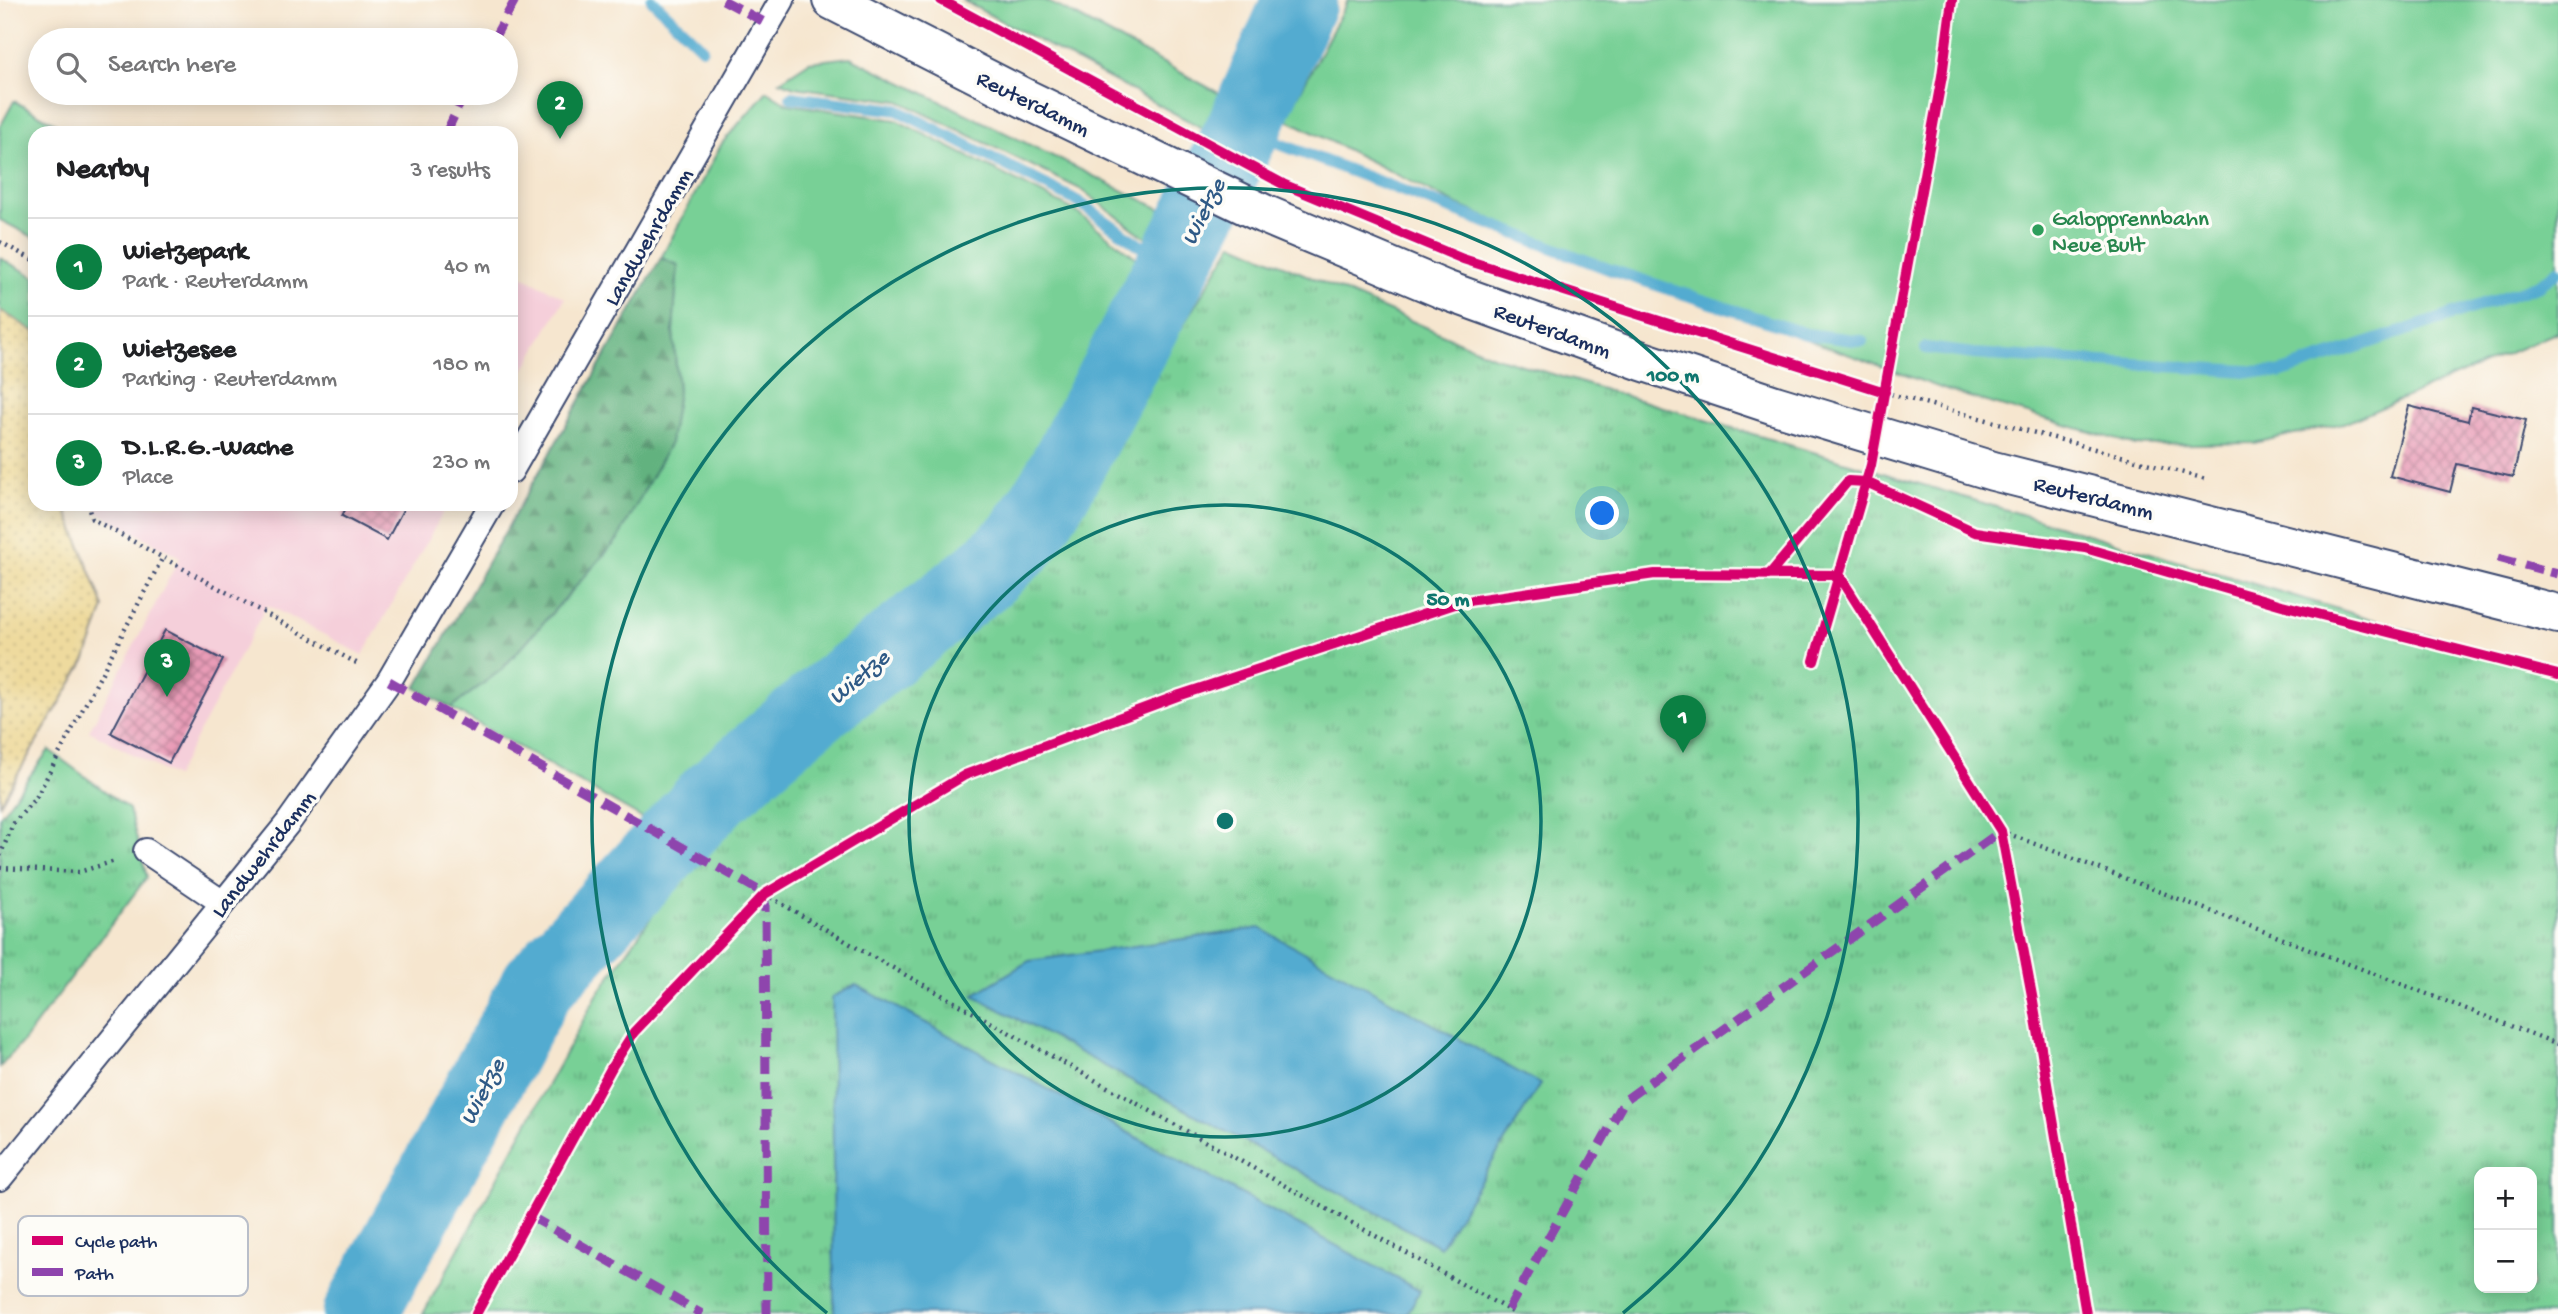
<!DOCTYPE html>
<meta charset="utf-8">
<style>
:root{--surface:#fff;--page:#f2f2f2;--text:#202124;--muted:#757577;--line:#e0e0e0;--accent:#0b8043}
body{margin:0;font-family:"Gochi Hand",sans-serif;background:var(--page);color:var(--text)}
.controls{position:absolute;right:21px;bottom:21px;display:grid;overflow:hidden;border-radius:14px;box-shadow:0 4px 18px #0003}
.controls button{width:63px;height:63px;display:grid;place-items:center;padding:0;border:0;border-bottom:2px solid var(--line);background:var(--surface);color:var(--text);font:35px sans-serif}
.you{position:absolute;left:1603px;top:514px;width:24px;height:24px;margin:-18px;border:5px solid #fff;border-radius:50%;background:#1a73e8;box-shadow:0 0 0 10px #1a73e833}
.badge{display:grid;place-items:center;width:46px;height:46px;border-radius:50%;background:var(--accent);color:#fff;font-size:23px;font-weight:700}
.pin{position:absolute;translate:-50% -58px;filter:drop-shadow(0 2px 4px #0008)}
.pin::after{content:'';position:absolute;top:37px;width:24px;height:21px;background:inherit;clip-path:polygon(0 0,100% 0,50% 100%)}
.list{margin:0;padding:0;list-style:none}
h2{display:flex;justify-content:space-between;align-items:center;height:91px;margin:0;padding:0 28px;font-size:30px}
h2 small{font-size:23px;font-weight:400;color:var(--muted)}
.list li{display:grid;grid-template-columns:46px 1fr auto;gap:21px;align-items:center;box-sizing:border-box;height:98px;padding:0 28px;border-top:2px solid var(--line)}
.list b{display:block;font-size:26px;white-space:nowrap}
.list p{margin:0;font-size:23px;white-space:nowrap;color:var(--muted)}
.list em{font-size:23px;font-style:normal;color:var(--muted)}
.icon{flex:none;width:38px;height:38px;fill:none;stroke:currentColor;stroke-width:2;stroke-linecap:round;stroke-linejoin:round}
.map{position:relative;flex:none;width:2558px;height:1314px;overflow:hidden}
.search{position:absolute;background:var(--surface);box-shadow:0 4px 18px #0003;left:28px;top:28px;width:490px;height:77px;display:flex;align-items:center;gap:18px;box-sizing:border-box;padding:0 24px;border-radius:38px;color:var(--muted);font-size:26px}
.panel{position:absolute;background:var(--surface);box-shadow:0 4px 18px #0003;left:28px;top:126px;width:490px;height:385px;border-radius:21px}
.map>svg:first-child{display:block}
</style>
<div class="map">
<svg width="2558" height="1314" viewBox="0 0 2558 1314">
<defs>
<pattern id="forest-firs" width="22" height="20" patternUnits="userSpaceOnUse" patternTransform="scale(1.75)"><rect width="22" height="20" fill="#62b27f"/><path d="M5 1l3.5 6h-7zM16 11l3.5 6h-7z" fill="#50916b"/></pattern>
<pattern id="sand-dots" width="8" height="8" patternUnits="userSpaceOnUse" patternTransform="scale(1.75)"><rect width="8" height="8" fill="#eeda9e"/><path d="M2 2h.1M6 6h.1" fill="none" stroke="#ccbb8a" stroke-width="1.8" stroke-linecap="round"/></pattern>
<pattern id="park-tufts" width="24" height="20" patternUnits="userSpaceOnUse" patternTransform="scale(1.75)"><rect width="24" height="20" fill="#78d096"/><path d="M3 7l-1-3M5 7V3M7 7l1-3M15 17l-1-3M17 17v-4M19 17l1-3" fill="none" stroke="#62a97e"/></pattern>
<pattern id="building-cross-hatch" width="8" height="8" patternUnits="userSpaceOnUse" patternTransform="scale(1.75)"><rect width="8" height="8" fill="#e99cb7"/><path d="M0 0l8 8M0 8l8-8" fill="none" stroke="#bc8098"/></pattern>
</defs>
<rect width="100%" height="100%" fill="#fdfcf7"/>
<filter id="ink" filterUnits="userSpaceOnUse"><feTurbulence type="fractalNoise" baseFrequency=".0143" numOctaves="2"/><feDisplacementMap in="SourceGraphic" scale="14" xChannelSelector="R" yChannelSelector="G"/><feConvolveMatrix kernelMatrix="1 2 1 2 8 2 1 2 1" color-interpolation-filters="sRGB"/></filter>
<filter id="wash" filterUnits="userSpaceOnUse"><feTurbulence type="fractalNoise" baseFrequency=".00686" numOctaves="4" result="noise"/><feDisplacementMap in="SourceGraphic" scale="28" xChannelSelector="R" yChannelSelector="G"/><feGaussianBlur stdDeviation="1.57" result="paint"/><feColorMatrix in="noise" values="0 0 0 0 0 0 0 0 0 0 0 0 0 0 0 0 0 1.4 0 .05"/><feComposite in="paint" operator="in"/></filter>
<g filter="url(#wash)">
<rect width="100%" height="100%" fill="#f6e6cf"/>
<path fill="#f5cfda" d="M511 270 565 298 511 393Z
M95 504H448L363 655 267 605 175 777 89 731 180 557 98 512Z"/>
<path fill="#78d096" stroke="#4a807a" stroke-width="2" d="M962 0H1044L1067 11 1228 98 1215 135Z
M1348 0H2558V332L2348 422 2254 443 2135 445 1949 391 1583 258 1453 203 1286 119Z
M850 57 1165 211 1154 244 1082 190 899 101 794 87 780 81 809 62Z
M767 91 788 104 896 120 1074 210 1146 265 1080 400 1008 529 705 792 664 831 451 708 502 669 618 539 669 443 678 391 673 331 678 265 661 258 722 143Z
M14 101 73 133H35V238L0 220V127Z
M0 258 35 277V332L0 310Z"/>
<path fill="url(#forest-firs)" stroke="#3e706e" stroke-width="2" d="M661 258 678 265 673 331 678 391 670 443 618 539 502 669 451 708 416 688Z"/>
<path fill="url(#sand-dots)" stroke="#84847e" stroke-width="2" d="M0 310 35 332V504H64L104 607 86 659 0 804Z"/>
<path fill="url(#park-tufts)" stroke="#4a807a" stroke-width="2" fill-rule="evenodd" d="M1233 243 1492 356 2558 675V1314H423L597 995 712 830 1034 571ZM2479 1172H2532V1288H2479Z
M49 750 129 809 147 877 25 1039 0 1067V816Z"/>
<path fill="#53abd0" stroke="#376d97" stroke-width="2" d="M1260 928 1540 1084 1440 1247 973 995 1029 961Z
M856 985 1420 1291 1407 1314H834L832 997Z"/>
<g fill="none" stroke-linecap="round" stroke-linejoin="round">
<path stroke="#53abd0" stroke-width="12" d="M652 0 702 48
M791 97 897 110 1077 201 1172 268
M1243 130 1611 270 1806 334 1862 341
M1926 348 1974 354 2279 373 2540 285 2558 271"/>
<path stroke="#53abd0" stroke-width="75" d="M360 1314 538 985 714 795 810 712 982 577 1021 541 1057 485 1172 268 1243 130 1300 0"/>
</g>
<g id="blocks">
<path fill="url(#building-cross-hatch)" d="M2409 406 2468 421 2471 407 2526 420 2513 477 2457 464 2450 492 2390 476Z
M348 504H406L387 540 342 516Z
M165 630 223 660 169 763 111 733Z"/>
</g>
</g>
<g filter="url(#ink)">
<use href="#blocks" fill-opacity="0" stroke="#3c4a6f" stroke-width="2"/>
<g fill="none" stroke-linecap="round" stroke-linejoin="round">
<g stroke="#3c4a6f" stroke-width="28">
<path id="lane" d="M511 471 782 0
M146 851 223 903
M0 1178 288 823 389 681 492 504"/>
</g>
<g stroke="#3c4a6f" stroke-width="42">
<path id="secondary" d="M832 0 1026 99 1264 214 1445 290 1642 361 1775 405 1993 471 2558 614"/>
</g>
<path stroke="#3c4a6f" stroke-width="4.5" stroke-dasharray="2 5" stroke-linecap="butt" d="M0 242 35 261
M1891 394 2206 479
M87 504 92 519 360 665
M1769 575 1848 481 1866 482 1975 532 2085 548 2282 605 2558 675
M2001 831 2558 1044
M0 856 13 824 37 796 163 557
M0 868 79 872 115 861
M765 894 866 953 1516 1314"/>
<use href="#lane" stroke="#fff" stroke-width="24"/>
<use href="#secondary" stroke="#fff" stroke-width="38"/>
<path stroke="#8e44ad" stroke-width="9" stroke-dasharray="18 9" stroke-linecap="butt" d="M723 0 768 24
M493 40 515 0
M446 133 465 93
M2498 558 2558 574
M389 681 765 894
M765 894 767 1314
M530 1216 702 1314
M1508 1310 1625 1100 2001 831"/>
<g stroke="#fdfcf7" stroke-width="15">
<path id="cycleway" d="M941 0 1283 184 1463 259 1885 392
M1769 575 1848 481 1866 482 1975 532 2085 548 2282 605 2558 675
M1839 575 2001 831 2033 1001 2086 1314
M1814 661 1871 465 1942 76 1952 0
M476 1314 613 1065 634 1032 765 894 965 775 1180 695 1461 602 1655 574 1839 575"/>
</g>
<use href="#cycleway" stroke="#d6006c" stroke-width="10"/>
</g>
</g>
<g fill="none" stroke="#0f766e" stroke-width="3.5">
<circle cx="1225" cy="821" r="316"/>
<path d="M827 1313A633 633 0 1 1 1623 1313"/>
</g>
<circle fill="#2e9e5b" stroke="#fdfcf7" stroke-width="2.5" cx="2038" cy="230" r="7"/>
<g text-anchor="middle" stroke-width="7" stroke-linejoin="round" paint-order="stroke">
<g font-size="23" fill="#1b2f5e" stroke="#fdfcf7">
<text transform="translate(1034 102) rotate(26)" y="8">Reuterdamm</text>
<text transform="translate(647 236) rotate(-60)" y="8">Landwehrdamm</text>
<text transform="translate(1553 329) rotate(20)" y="8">Reuterdamm</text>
<text transform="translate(2094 496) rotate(14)" y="8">Reuterdamm</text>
<text transform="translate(262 853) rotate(-52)" y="8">Landwehrdamm</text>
</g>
<g font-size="23" fill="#27864d" stroke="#fdfcf7" text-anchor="start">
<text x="2052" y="225">Galopprennbahn<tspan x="2052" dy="26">Neue Bult</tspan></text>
</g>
<g font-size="24" font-style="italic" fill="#2f5a86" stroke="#fdfcf7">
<text transform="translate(1202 211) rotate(-63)" y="8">Wietze</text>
<text transform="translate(858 676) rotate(-40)" y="8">Wietze</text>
<text transform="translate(481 1091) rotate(-62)" y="8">Wietze</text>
</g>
</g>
<rect x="18" y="1216" width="230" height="80" rx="10" fill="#fdfcf7" stroke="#b9bec9" stroke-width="2"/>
<rect x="32" y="1236" width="31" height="9" fill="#d6006c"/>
<rect x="32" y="1268" width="31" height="8" fill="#8e44ad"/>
<g font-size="19" fill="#1b2f5e">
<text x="75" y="1247">Cycle path</text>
<text x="75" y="1279">Path</text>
</g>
<circle cx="1225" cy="821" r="10" fill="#0f766e" stroke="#fdfcf7" stroke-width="3.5"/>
<g font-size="21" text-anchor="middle" font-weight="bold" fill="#0f766e" stroke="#fdfcf7" stroke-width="7" stroke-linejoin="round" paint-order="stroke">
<text x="1673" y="381">100 m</text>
<text x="1448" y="605">50 m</text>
</g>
</svg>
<div class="controls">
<button>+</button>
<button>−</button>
</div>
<div class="you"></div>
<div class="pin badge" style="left:1683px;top:753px">1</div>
<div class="pin badge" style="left:560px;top:139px">2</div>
<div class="pin badge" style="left:167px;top:697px">3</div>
<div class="search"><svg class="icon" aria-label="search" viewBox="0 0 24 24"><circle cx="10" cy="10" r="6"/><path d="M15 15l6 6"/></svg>Search here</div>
<section class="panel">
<h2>Nearby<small>3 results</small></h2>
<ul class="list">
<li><span class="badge">1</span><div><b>Wietzepark</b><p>Park · Reuterdamm</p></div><em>40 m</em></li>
<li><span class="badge">2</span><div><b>Wietzesee</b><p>Parking · Reuterdamm</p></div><em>180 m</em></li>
<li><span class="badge">3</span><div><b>D.L.R.G.-Wache</b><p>Place</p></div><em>230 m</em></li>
</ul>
</section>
</div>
